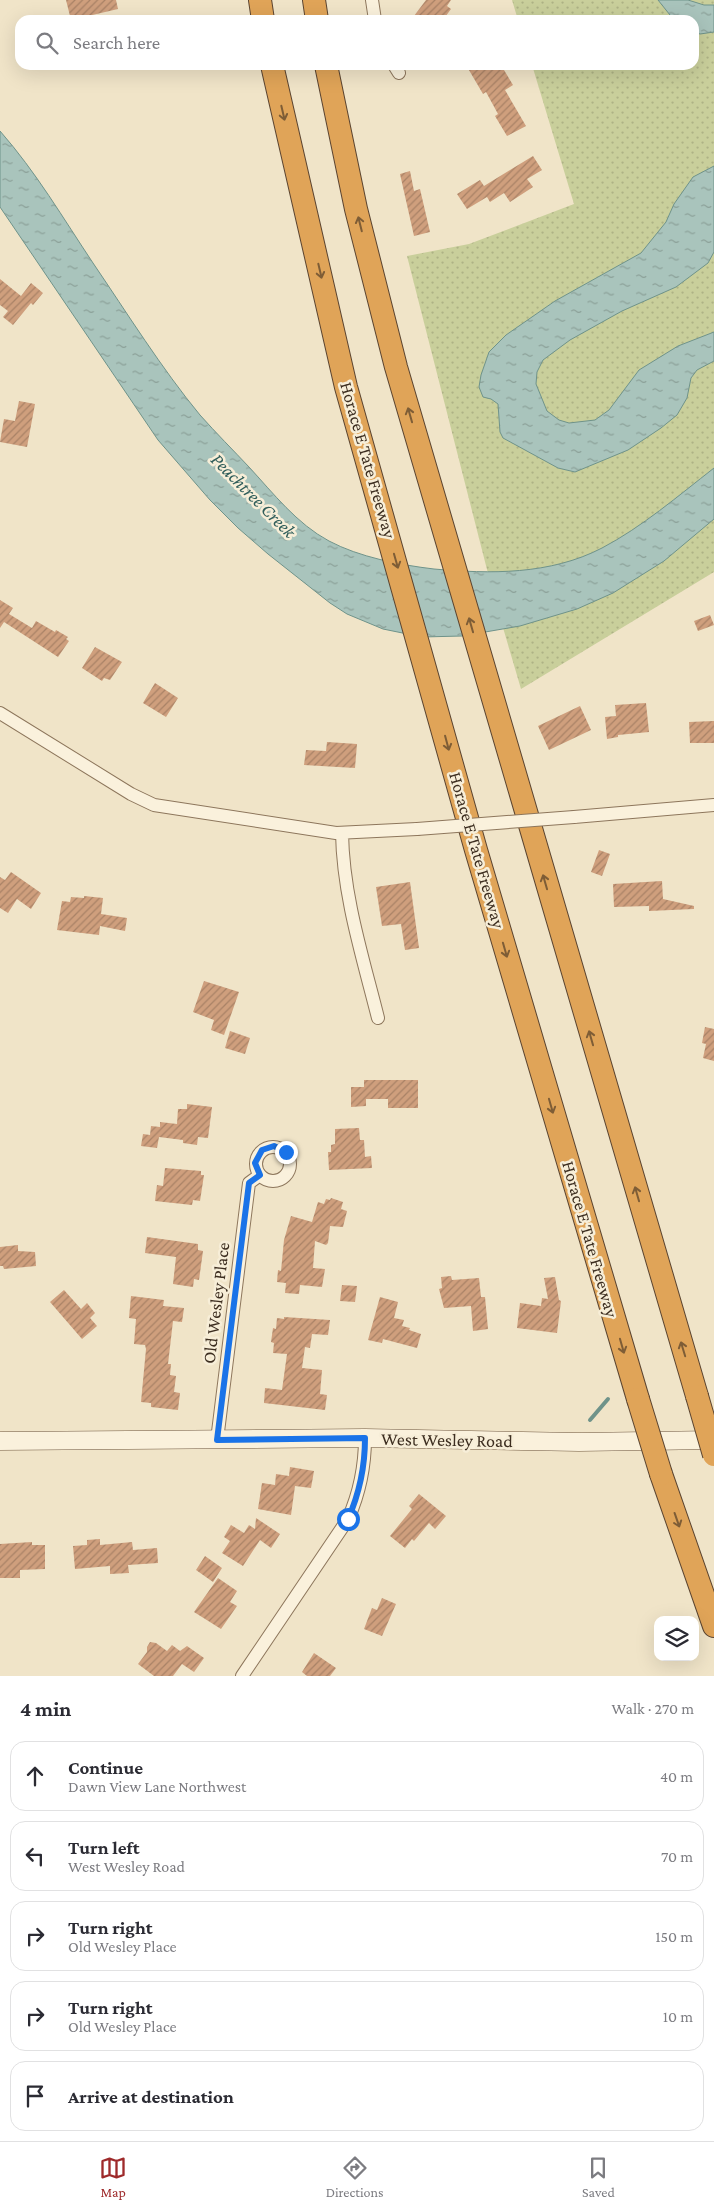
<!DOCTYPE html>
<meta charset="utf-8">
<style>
:root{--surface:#fff;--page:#f2f2f3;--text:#2b2b33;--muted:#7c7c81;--line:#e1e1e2;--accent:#9e2a2b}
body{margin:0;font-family:"Crimson Pro",serif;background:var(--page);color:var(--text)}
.controls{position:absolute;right:15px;bottom:15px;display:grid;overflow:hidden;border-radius:10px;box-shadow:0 5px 20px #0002}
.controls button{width:45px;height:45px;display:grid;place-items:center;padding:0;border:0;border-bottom:1px solid var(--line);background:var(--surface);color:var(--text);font:25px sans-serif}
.stop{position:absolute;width:15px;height:15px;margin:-11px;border:4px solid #1a73e8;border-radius:50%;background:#fff}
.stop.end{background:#1a73e8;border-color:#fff;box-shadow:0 1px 5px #0008}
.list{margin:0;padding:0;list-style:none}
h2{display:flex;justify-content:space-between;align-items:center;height:65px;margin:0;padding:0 20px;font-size:21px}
h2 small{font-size:16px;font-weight:400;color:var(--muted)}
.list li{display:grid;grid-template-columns:32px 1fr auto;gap:15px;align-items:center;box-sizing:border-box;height:70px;margin:0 10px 10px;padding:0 10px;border:1px solid var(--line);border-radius:15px}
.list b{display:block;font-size:19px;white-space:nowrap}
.list p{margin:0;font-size:16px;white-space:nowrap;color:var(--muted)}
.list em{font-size:16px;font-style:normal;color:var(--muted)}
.icon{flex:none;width:28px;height:28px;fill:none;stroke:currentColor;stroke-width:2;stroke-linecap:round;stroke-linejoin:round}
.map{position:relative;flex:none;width:714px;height:1676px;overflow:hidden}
.search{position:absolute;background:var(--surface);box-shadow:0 5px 20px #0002;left:15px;right:15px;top:15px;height:55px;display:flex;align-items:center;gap:12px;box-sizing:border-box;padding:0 18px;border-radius:15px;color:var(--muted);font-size:19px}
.sheet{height:465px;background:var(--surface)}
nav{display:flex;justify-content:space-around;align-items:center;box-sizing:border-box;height:70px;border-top:1px solid var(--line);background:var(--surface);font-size:14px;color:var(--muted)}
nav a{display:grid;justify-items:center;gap:2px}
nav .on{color:var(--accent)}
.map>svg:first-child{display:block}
</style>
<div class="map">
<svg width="714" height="1676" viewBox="0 0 714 1676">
<defs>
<pattern id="grass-dots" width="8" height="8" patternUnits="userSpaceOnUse" patternTransform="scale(1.25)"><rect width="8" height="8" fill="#c9cf9b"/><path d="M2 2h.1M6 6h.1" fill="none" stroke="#aeb285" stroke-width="1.8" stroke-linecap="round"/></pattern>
<pattern id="water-ripples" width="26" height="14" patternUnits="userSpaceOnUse" patternTransform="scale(1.25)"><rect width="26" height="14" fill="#a9c4bc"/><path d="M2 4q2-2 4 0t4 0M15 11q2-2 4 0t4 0" fill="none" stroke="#8ba098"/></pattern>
<pattern id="building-hatch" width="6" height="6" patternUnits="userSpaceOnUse" patternTransform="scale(1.25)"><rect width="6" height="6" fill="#cf9f7d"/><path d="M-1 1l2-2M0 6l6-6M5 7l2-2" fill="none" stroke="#a98266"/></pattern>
</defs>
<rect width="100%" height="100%" fill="#f0e4c8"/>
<path fill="url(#grass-dots)" d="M512 0H714V572L521 689 494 597 407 256 469 244 574 204 532 65H694V20H518Z"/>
<path fill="url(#water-ripples)" stroke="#6f938a" d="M658 0H688L704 5H714V32L700 34 694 32V20H674Z
M0 131C36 172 63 218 93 263 127 313 162 369 200 415 216 433 233 450 249 467 273 493 297 524 329 541 359 557 400 565 434 569 490 574 550 575 602 548 642 527 678 496 714 468V519L664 561 613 593 577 609 520 626 462 636 422 637 383 629 347 614 330 603 268 554 238 528 210 500 158 440 0 207Z
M714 166V252L708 263 676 287 622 311 570 340 543 360 537 372 536 384 547 411 559 420 569 423 595 420 609 410 639 370 678 346 714 332V361L697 370 691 378 687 398 677 415 661 428 628 450 575 472 558 468 503 438 500 432 498 404 491 399 483 397 479 387 481 375 489 352 506 335 555 301 641 253 666 222 674 204 693 177Z"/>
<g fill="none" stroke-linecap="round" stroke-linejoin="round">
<path stroke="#6f938a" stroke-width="4" d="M590 1420 608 1399"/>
</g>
<path fill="url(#building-hatch)" d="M66 0H116L118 9 71 20Z
M426 0H451L447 6 451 9 443 20H411Z
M466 65H501L513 85 505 90 526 126 507 136 495 116 498 114 486 92 483 94Z
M533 156 542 170 527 179 533 187 510 202 504 193 490 202 487 197 467 209 457 194 480 180 484 186Z
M410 171 414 191 420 189 430 232 414 236 400 174Z
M0 279 21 296 31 283 43 293 33 305 31 303 13 325 3 317 8 311 0 305Z
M19 401 35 404 27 447 0 442 4 419 15 421Z
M0 600 13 608 9 614 32 628 36 621 55 632 56 630 68 637 66 639 69 641 58 657 4 622 0 628Z
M710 615 714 625 698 631 694 621Z
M95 647 122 662 110 680 104 678 102 681 82 668Z
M155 683 178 698 166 717 143 703Z
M646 703 649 732 618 735V737L607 739 605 717 616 716 615 705Z
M580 706 591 730 549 750 538 726Z
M714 721V743H690L689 722Z
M327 742 357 744 355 768 304 765 306 750 326 751Z
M599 850 610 854 602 876 591 872Z
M11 872 41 893 31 909 17 899 8 913 0 908V877L5 880Z
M662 881 663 899 694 906V909L649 911V906L614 907 613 884Z
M410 882 419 948 405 950 401 924 382 926 376 887Z
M84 896 103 898 101 914 127 918 125 931 100 926 99 935 57 930 62 901 70 902 71 897 84 898Z
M204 981 239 992 224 1035 211 1030 214 1020 193 1012Z
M705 1027 714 1029V1061L703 1058 706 1044 702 1043Z
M230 1031 250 1038 245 1054 225 1048Z
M364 1080H418V1108H388V1099H366V1106L351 1107V1087H364Z
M187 1104 212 1107 208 1138 198 1137 197 1145 183 1143V1140L159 1137 157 1148 141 1146 143 1134 150 1135 151 1126 160 1127V1122L177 1124 178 1109H187Z
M359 1128 360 1140H364L365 1157 371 1156 372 1168 329 1170 328 1152H331V1145L335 1144V1129Z
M165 1168 201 1171V1175H204L200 1201 193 1200 192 1205 155 1201 157 1185 163 1186Z
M331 1198 343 1202 341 1209 347 1211 343 1227 330 1226 328 1243 326 1245 315 1241 313 1268 325 1269 322 1287 300 1285 299 1294 285 1293 286 1283 277 1282 278 1270 281 1271 284 1240 291 1216 312 1222 318 1202 324 1204 326 1199 330 1200Z
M147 1237 198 1244V1250L203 1251 199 1280 194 1279 193 1287 173 1284 176 1257 145 1253Z
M18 1245V1251L35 1252 36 1266 4 1269 3 1266H0V1247Z
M451 1276 452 1280 479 1278 481 1297H485L488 1329 473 1331 471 1306 444 1308 439 1289 442 1288 441 1277Z
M555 1277 559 1300 561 1301 557 1333 517 1328 520 1303 541 1306 542 1298 548 1299 544 1278Z
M342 1285 357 1286 355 1302 340 1301Z
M64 1290 81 1309 87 1303 95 1313 90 1318 97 1326 82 1339 50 1302Z
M131 1296 164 1300 163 1306 184 1308 182 1322 173 1321 168 1364H171L170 1375 176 1376 174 1392 180 1393 178 1410 151 1407V1403L141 1402 146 1349 145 1345 134 1344 136 1319 129 1318Z
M380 1297 398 1302 394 1318 404 1320 402 1326 410 1328 409 1330 421 1334 417 1348 383 1339 382 1343 368 1340Z
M284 1317 330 1320 328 1335 312 1334 310 1348 305 1347 302 1368 322 1370 320 1394 327 1395 325 1410 264 1403 265 1388 282 1390 287 1354 273 1353 274 1343 271 1342 273 1328 276 1329 277 1318 284 1319Z
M290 1467 314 1471 311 1488 295 1486 291 1515 258 1509 262 1483 275 1485 276 1474 289 1476Z
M419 1494 446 1516 435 1529 429 1523 414 1541 412 1539 405 1548 390 1536 412 1509 409 1506Z
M256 1518 280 1534 271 1548 260 1540 243 1566 222 1553 230 1541 224 1537 231 1525 244 1533 249 1525 255 1529Z
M100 1539V1545L132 1542 133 1550 157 1548 158 1563 128 1565 129 1573 110 1574V1566L75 1569 73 1546 87 1545V1540Z
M32 1542V1545H45V1569L20 1570V1578H0V1544Z
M205 1556 222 1568 213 1582 196 1570Z
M218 1578 237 1591 230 1602 237 1606 221 1629 194 1612Z
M382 1598 396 1604 382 1636 364 1629 372 1608 377 1610Z
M150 1642 156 1643 167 1651 172 1645 180 1651 187 1646 204 1658 194 1672 182 1664 173 1676H154L138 1664 147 1652V1647Z
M314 1653 336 1668 330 1676H307L302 1672Z"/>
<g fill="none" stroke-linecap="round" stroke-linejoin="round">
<g stroke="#8d765c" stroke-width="14">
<path id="street" d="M372 0 375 20
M394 65 399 73
M0 713 131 794 154 805 336 833 417 829
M574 817 714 805
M342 833C343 896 363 958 378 1018
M256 1164a17 17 0 1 1 34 0a17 17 0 1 1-34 0Z
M217 1440 249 1183 260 1175
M242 1676 348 1519C360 1492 365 1468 365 1438"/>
</g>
<g stroke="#6f573f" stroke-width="19">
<path id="secondary" d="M0 1441 365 1438 579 1442 714 1440"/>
</g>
<g stroke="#5b4430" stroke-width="24">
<path id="highway" d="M260 0 263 20
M314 0 317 20
M272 65 346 387 476 850 638 1399
M326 65 356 209 396 367 697 1396
M661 1474 714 1626"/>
</g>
<use href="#street" stroke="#faf1dc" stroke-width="12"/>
<use href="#secondary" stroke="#faf1dc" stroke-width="18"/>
<use href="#highway" stroke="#e0a458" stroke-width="22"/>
<g stroke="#8d765c" stroke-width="14" stroke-linecap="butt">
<path id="street-bridge" d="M417 829 574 817"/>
</g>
<g stroke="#5b4430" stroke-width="24" stroke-linecap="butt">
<path id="highway-bridge" d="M697 1396 714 1455
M638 1399 661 1474"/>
</g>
<use href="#street-bridge" stroke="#faf1dc" stroke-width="12"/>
<use href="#highway-bridge" stroke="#e0a458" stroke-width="22"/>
</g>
<defs><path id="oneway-shaft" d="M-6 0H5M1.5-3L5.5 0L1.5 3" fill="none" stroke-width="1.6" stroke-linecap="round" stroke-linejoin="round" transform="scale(1.25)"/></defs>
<g stroke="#7e5d36">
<use href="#oneway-shaft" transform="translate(283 113) rotate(77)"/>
<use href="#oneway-shaft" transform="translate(360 224) rotate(-104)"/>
<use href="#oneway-shaft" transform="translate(320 271) rotate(77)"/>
<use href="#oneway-shaft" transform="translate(410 415) rotate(-106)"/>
<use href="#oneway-shaft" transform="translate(396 561) rotate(74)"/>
<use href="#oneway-shaft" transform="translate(471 625) rotate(-106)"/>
<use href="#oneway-shaft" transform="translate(447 743) rotate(75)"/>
<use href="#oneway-shaft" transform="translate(545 882) rotate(-106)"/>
<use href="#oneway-shaft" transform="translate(505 950) rotate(74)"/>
<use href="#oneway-shaft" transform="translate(591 1038) rotate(-106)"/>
<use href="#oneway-shaft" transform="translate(551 1106) rotate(74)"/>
<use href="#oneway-shaft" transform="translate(637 1194) rotate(-106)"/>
<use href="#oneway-shaft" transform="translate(622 1346) rotate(74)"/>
<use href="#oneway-shaft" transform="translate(683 1349) rotate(-107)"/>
<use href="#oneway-shaft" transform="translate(677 1520) rotate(71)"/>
</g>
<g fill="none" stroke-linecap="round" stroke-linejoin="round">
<path stroke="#1a73e8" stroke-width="6" d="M286 1152 274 1146 262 1150 255 1163 260 1175 249 1183 217 1440 365 1438C365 1468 360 1492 348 1519"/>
</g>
<g text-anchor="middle" stroke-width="5" stroke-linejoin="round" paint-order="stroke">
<g font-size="18" fill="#3d2e20" stroke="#f7eed8">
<text transform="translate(368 460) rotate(74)" y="6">Horace E Tate Freeway</text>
<text transform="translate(477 850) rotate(74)" y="6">Horace E Tate Freeway</text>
<text transform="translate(590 1239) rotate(74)" y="6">Horace E Tate Freeway</text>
<text transform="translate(216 1303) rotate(-83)" y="6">Old Wesley Place</text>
<text transform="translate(447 1440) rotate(1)" y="6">West Wesley Road</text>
</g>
<g font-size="19" font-style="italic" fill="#2f5d5a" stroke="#f7eed8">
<text transform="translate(254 495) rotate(45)" y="7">Peachtree Creek</text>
</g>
</g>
</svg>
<div class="controls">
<button><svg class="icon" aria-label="layers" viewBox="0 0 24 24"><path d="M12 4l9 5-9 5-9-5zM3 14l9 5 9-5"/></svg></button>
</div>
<div class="stop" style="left:348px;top:1519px"></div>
<div class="stop end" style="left:286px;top:1152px"></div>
<div class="search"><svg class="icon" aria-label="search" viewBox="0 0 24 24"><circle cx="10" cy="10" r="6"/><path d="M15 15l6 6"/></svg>Search here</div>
</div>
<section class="sheet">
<h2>4 min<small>Walk · 270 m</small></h2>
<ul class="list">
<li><svg class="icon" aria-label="ahead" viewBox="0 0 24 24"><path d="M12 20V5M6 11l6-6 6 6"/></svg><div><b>Continue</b><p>Dawn View Lane Northwest</p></div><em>40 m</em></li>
<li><svg class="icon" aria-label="left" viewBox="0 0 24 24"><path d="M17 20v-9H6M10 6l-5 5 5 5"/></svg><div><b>Turn left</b><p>West Wesley Road</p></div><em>70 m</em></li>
<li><svg class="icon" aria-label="right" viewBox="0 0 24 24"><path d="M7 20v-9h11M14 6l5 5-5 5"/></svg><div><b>Turn right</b><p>Old Wesley Place</p></div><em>150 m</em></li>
<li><svg class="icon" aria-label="right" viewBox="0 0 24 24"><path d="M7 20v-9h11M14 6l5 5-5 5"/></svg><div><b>Turn right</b><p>Old Wesley Place</p></div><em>10 m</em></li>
<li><svg class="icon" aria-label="arrive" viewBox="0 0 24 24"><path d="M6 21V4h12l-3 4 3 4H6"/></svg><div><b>Arrive at destination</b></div></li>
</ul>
</section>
<nav>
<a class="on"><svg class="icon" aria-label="map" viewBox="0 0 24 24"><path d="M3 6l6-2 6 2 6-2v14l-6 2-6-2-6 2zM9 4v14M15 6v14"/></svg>Map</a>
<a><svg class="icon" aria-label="directions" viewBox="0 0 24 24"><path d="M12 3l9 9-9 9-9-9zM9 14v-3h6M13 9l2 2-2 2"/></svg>Directions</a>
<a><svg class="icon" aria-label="saved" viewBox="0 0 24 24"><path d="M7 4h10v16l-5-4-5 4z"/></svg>Saved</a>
</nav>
